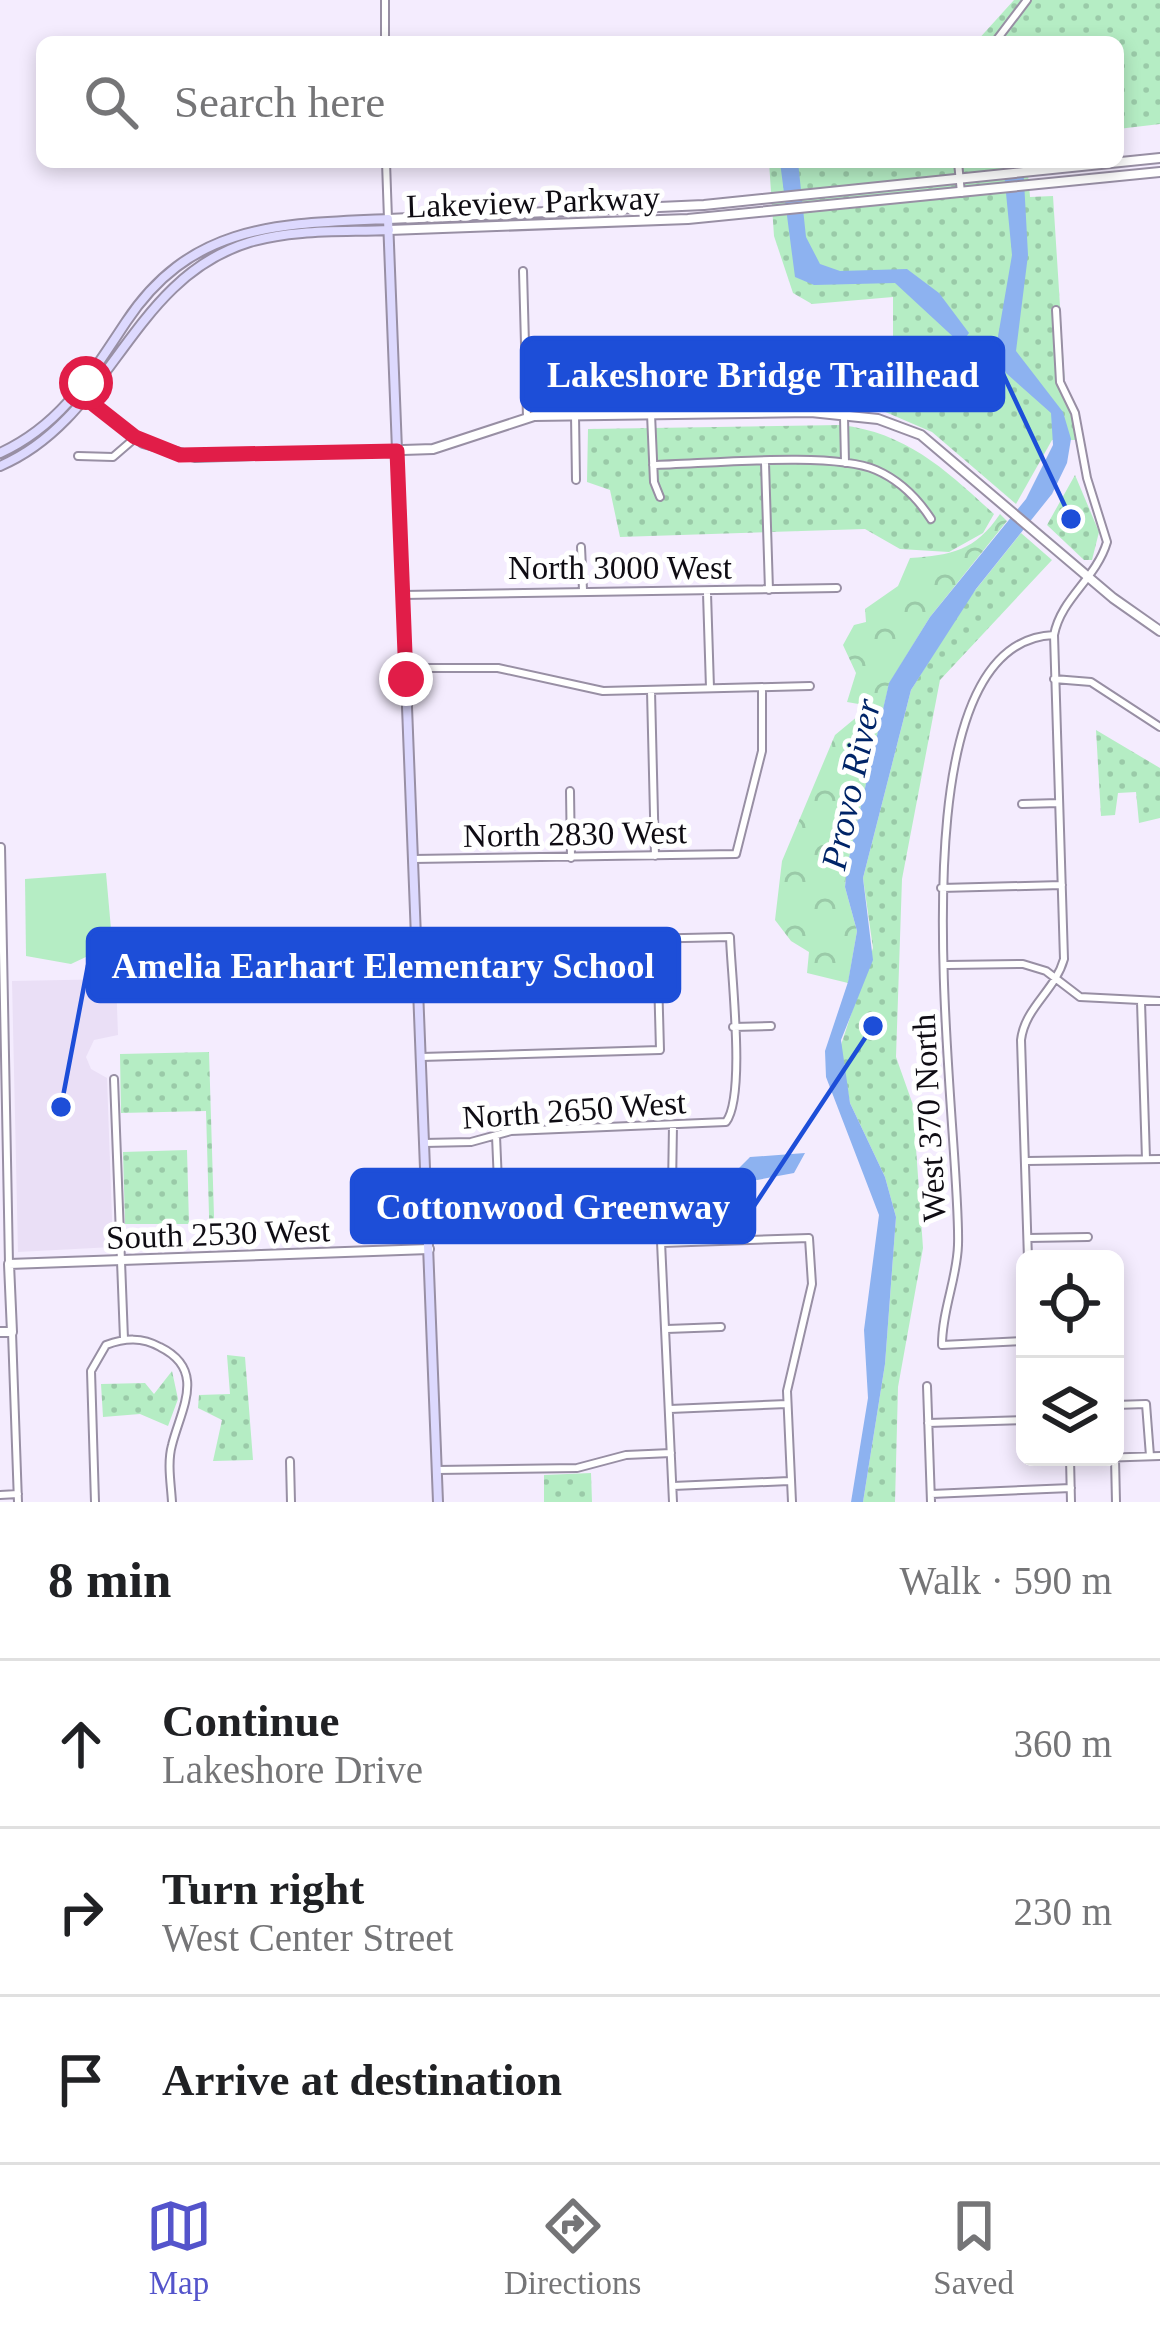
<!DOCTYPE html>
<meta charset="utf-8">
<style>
:root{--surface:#fff;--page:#f6f6f6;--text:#202124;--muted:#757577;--line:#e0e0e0;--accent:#5454cb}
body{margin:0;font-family:Georgia,serif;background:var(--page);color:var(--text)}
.controls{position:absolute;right:36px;bottom:36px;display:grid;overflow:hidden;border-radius:18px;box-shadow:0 6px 18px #0003}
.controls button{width:108px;height:108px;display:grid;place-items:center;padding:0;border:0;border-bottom:3px solid var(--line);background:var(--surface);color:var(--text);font:60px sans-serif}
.stop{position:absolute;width:36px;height:36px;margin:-27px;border:9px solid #e11d48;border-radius:50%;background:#fff}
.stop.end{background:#e11d48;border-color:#fff;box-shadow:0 3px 12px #0008}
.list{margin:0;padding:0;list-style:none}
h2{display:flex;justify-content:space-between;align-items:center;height:156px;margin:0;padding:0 48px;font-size:51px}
h2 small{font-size:39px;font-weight:400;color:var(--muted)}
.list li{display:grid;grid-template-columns:78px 1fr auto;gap:36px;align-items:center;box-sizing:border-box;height:168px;padding:0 48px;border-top:3px solid var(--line)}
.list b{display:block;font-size:45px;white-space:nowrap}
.list p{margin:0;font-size:39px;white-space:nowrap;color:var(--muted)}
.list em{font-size:39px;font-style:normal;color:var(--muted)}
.icon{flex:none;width:66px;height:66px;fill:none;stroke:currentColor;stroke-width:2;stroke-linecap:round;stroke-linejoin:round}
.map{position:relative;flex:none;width:1160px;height:1502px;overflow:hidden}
.search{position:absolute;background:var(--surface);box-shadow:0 6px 18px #0003;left:36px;right:36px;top:36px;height:132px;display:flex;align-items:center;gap:30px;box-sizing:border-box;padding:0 42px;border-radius:18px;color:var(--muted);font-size:45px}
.sheet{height:660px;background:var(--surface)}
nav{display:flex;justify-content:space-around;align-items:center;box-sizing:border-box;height:168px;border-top:3px solid var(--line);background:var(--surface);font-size:33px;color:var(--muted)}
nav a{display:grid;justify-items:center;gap:6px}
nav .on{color:var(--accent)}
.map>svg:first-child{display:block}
</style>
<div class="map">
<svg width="1160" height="1502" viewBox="0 0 1160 1502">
<defs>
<pattern id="grass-dots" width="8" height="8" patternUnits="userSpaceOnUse" patternTransform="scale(3)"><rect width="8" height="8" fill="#b5edc4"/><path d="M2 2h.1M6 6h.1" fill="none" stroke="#9acaa8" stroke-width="1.8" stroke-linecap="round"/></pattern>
<pattern id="forest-crowns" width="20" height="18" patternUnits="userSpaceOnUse" patternTransform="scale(3)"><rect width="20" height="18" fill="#b5edc4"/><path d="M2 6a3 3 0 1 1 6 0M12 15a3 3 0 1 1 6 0" fill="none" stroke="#9acaa8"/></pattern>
</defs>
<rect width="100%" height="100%" fill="#f4ecfe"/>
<path fill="#eadff6" d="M116 979 118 1035 94 1040 86 1057 91 1069 107 1078 113 1247 18 1252 12 981Z"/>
<path fill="url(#grass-dots)" d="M1014 0H1160V124L1118 129V42H976Z
M769 162H1027L1030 197 1053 196 1066 400 1079 440H1052L1016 504 932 432 876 408 893 343V297L812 304 793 293 774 236Z
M841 425C907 433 946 470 994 514L983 533 949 552 900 549 865 529 620 537 610 490 587 482 588 429Z
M1075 475 1099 532 1092 560H1084L1047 525Z
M1021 533 1052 560 940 680 902 879 896 1057 913 1105 923 1248 898 1387 895 1502H863L885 1364 896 1217 885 1177 850 1103 840 1048 873 948 863 878 911 690 965 603Z
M1096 730 1160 768V818L1139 823 1136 792 1118 793 1115 815 1101 816Z
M209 1052 215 1249H210L206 1111 121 1113 120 1054Z
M187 1150 189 1224H125L123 1152Z
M227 1355 245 1357 253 1460 213 1461 222 1420 198 1408 199 1395 230 1394Z
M172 1371 178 1399 168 1426 140 1414 103 1417 101 1384 145 1383 154 1394Z
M591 1473 592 1502H544V1475Z"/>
<path fill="url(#forest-crowns)" d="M1000 514 1007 521 930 617 889 684 847 867 845 887 857 931 848 983 807 973 809 952 791 941 775 920 782 861 835 735 870 706 847 702 856 673 843 645 854 625 866 622 865 609 898 586 910 558C952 555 975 551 1000 514Z"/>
<path fill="#b5edc4" d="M106 873 111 929 105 948 71 964 26 956 25 879Z"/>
<path fill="#8db2f0" d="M780 162H798L806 237 820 264 840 271 907 269 939 293 969 333 961 344 895 283 814 285 795 277Z
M1003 162H1023L1028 255 1016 351 1063 412 1071 439 1067 463 1052 494 976 589 911 690 863 878 873 960 841 1040 850 1103 885 1177 896 1217 885 1364 863 1502H851L868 1398 864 1330 879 1215 826 1077 825 1051 848 982 857 931 845 887 847 867 889 683 930 617 1026 499 1053 445 1051 413 1006 373 996 348 1012 255Z
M805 1153 794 1173 736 1184V1171L750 1157Z"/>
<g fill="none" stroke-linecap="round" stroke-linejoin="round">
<g stroke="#988fa4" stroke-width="10">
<path id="minor" d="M385 0V42
M995 42 1027 0
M386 162 388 219
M958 162 961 193
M523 271 527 417
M651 414 654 482 660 497
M575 415 576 480
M844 417 845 463
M78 456 113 457 135 438
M765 463 769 590
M653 465C705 464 833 451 876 470 899 480 918 499 931 519
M581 547 583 590
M707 593 710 688
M403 595 837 588
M406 668H498L603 691 810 686
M1054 679 1091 682 1160 727
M651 691 655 856
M570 791 571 858
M1022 804 1059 803
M1 847 9 1264
M413 859 736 854 762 751V687
M941 888 1062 885
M580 941 582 972
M417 955 514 953 547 941 730 937C731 974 746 1096 726 1122L511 1131 471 1142 424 1143
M497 955V975
M947 965 1023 964 1046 971 1080 997 1160 1001
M1141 1002 1146 1159
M733 1027 771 1026
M421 1057 660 1050 657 939
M114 1079 124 1339
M496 1136 499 1206 644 1201 664 1207
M1027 1161 1160 1159
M1028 1238 1088 1237
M662 1243 809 1238 812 1284 787 1391 792 1502
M1028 1259 1021 1040C1025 1007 1055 991 1064 959L1054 635C1061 598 1096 579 1107 542L1087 478 1075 413 1060 382 1056 310
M667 1329 721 1327
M12 1332 18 1502
M1025 1341 942 1345C942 1310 957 1279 958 1245 962 1133 882 641 1054 635
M927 1386 931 1502
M1115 1405 1146 1404 1150 1456
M670 1409 787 1404
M928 1423 1025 1420
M1070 1458 1071 1502
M1115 1458 1116 1502
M1070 1459 1160 1456
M290 1461 291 1502
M437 1470 577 1468 626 1455 671 1453
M673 1486 789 1481
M931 1494 1071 1488
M0 1495 18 1494
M95 1502 91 1371 106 1345C125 1338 142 1337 160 1347 207 1370 181 1409 172 1445 167 1463 171 1484 172 1502
M673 1502 660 1220 672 1187 673 1125"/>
</g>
<g stroke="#988fa4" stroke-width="12">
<path id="tertiary" d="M388 219 704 205 1160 158
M389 230 688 219 1160 172
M83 397 143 443 195 457 433 449 534 416 811 412 878 419 921 435 1113 598 1160 631
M0 1332H12L9 1264 429 1249"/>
</g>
<g stroke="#988fa4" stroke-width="12">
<path id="secondary" d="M0 453C61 425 90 376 126 322 192 222 281 224 388 219L438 1502
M0 466C112 418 130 278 250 242 294 229 343 232 389 230"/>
</g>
<use href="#minor" stroke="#fff" stroke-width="6"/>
<use href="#tertiary" stroke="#fff" stroke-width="8"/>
<use href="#secondary" stroke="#ddd9fe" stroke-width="8"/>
</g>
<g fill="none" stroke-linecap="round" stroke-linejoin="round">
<path stroke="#e11d48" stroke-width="15" d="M86 383 79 393 135 437 180 455 397 451 406 679"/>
</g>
<g text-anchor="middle" stroke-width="10" stroke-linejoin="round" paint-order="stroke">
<g font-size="33" fill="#0f0c13" stroke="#fff">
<text transform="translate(533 201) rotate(-2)" y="12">Lakeview Parkway</text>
<text x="620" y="579">North 3000 West</text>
<text transform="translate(575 833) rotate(-1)" y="12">North 2830 West</text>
<text transform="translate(574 1109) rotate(-4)" y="12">North 2650 West</text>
<text transform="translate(928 1118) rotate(-93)" y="12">West 370 North</text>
<text transform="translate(218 1233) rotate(-2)" y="12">South 2530 West</text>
</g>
<g font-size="36" font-style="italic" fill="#002468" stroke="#fff">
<text transform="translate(850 784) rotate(-78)" y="13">Provo River</text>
</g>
</g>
<path fill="none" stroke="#1d4ed8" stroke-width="4.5" d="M1071 519L1003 374M61 1107L88 965M873 1026L754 1206"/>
<g fill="#1d4ed8" stroke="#fff" stroke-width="4.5">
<circle cx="1071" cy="519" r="12"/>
<circle cx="61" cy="1107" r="12"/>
<circle cx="873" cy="1026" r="12"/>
</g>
<g fill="#1d4ed8" stroke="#1d4ed8" stroke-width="4.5">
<rect x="522" y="338" width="481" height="72" rx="12"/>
<rect x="88" y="929" width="591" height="72" rx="12"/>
<rect x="352" y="1170" width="402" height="72" rx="12"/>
</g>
<g font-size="36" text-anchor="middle" font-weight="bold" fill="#fff">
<text x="763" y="387">Lakeshore Bridge Trailhead</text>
<text x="383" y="978">Amelia Earhart Elementary School</text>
<text x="553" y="1219">Cottonwood Greenway</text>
</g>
</svg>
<div class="controls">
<button><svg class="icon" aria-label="locate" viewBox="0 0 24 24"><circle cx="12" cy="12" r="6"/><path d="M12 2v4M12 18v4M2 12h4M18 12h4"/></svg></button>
<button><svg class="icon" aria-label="layers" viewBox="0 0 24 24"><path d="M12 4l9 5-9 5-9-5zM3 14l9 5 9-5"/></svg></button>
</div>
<div class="stop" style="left:86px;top:383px"></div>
<div class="stop end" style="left:406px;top:679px"></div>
<div class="search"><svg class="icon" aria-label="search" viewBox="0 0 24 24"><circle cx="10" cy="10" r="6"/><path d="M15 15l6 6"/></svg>Search here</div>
</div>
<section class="sheet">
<h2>8 min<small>Walk · 590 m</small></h2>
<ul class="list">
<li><svg class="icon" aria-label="ahead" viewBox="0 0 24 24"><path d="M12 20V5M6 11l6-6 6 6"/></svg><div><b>Continue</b><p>Lakeshore Drive</p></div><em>360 m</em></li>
<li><svg class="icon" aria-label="right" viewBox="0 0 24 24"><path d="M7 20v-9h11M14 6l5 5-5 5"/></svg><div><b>Turn right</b><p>West Center Street</p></div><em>230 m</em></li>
<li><svg class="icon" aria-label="arrive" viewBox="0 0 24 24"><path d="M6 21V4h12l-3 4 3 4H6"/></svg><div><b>Arrive at destination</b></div></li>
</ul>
</section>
<nav>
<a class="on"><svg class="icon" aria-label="map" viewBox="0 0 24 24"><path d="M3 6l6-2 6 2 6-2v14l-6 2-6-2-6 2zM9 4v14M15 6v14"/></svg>Map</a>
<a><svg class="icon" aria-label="directions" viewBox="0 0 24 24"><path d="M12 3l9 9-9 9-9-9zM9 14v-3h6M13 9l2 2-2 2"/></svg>Directions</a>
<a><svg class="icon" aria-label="saved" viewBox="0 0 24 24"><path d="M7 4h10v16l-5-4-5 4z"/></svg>Saved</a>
</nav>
